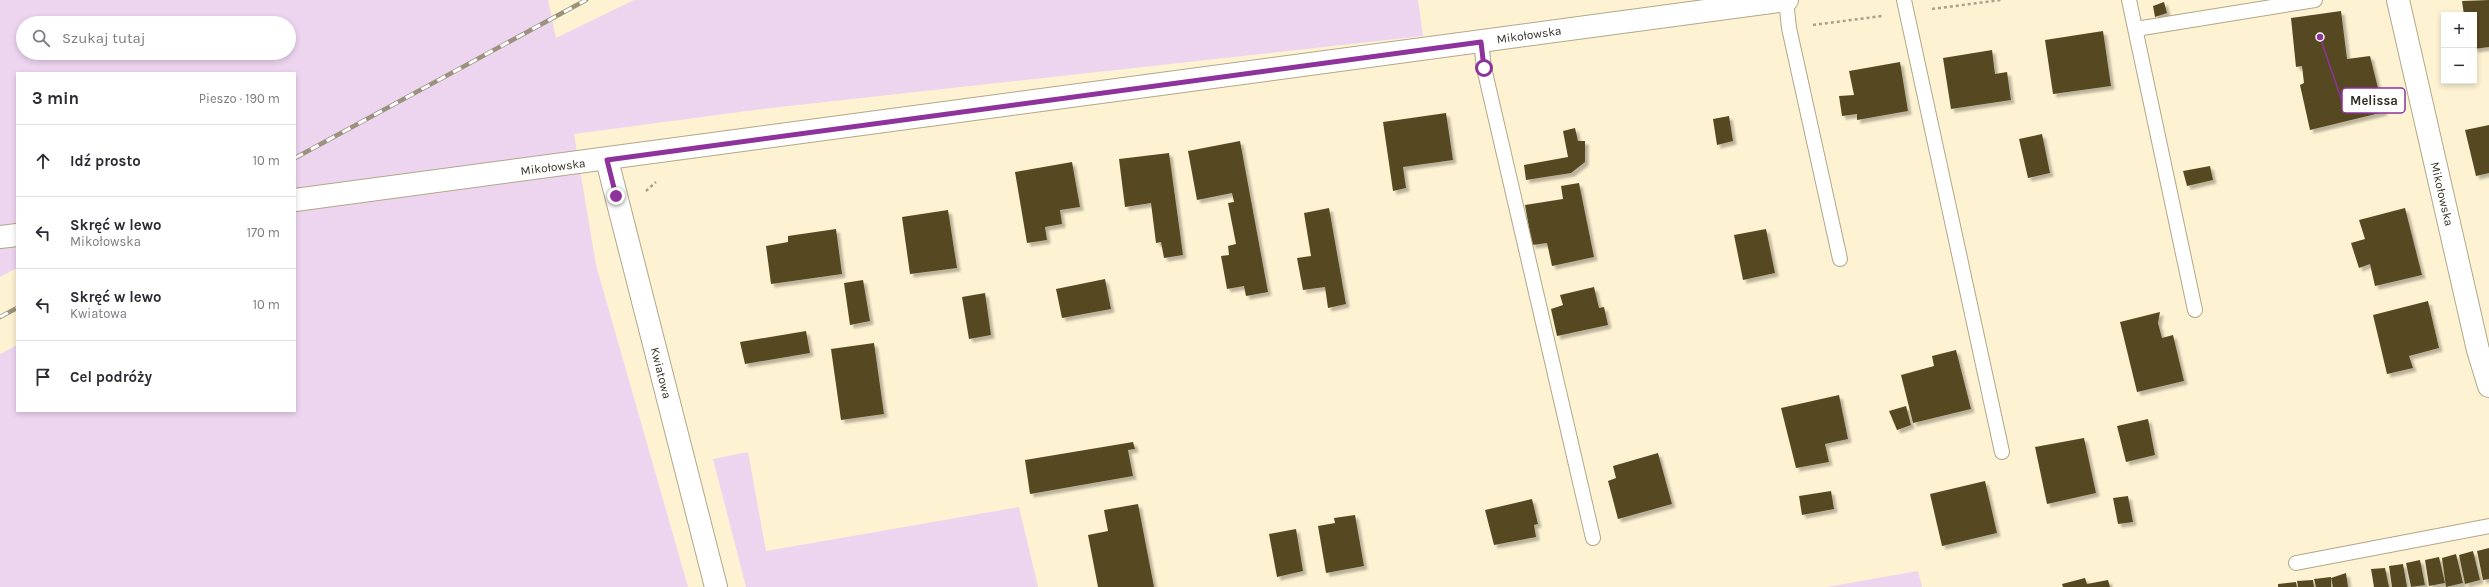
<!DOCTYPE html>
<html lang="pl">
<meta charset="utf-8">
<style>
:root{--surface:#fff;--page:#f2f2f3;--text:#2b2b33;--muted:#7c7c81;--line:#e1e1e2}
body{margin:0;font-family:Karla,sans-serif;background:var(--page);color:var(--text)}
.controls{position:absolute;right:12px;top:12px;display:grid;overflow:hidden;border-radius:0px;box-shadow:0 2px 6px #0003}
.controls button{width:36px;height:36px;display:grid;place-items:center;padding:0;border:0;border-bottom:1px solid var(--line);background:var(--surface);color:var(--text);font:20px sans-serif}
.stop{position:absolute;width:12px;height:12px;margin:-9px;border:3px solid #8e329c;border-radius:50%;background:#fff}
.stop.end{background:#8e329c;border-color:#fff;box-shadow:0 1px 4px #0008}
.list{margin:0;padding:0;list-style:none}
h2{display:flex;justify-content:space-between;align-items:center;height:52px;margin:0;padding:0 16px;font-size:17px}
h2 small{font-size:13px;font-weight:400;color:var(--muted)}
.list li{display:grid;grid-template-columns:26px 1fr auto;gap:12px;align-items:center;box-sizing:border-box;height:72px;padding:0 16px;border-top:1px solid var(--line)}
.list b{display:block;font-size:15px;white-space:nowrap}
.list p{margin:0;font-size:13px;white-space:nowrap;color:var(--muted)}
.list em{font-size:13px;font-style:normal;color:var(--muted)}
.icon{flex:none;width:22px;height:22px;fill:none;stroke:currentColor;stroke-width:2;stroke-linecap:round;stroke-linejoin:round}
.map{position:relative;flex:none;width:2489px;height:587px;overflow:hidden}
.search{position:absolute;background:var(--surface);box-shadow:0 2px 6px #0003;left:16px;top:16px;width:280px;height:44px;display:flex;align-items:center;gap:10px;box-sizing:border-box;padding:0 14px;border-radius:22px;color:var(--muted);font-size:15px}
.panel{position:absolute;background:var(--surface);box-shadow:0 2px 6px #0003;left:16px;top:72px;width:280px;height:340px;border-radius:0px}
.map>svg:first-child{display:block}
</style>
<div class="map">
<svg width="2489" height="587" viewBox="0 0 2489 587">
<defs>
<filter id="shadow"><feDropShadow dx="3.5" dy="3.5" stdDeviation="1" flood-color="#0004"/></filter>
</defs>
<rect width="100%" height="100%" fill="#fdf2d2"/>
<path fill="#edd5f0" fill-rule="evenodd" d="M0 0H548L556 38 634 0H1418L1423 36 762 109 574 134 596 265 688 587H0V354L17 345V411H295V73H17V268L0 277ZM23 23H289V53H23Z
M748 452 766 551 1019 507 1038 587H746L713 459Z
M1918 571 1922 587H1827Z"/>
<path fill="#564a23" filter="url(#shadow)" d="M2489 0V47L2474 49V15H2464L2462 1Z
M2164 2 2167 13 2155 17 2153 6Z
M2341 11 2347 59 2370 56 2384 112 2310 130 2300 85 2304 83 2302 66 2296 67 2291 18Z
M2103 31 2111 86 2053 94 2045 40Z
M1992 50 1995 74 2007 72 2011 100 1951 109 1943 58Z
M1900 62 1908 111 1857 120V114L1842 116 1839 96 1854 95 1849 71Z
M1446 113 1453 160 1403 167 1406 188 1393 191 1383 122Z
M1729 116 1733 141 1717 145 1713 119Z
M2489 125V173L2476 176 2465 130Z
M1575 128 1578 141H1585V162L1571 173 1526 180 1524 165 1568 157 1563 131Z
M2042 134 2050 173 2028 178 2019 139Z
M1240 141 1268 292 1246 296 1244 286 1227 289 1221 256 1229 255 1228 246 1236 244 1228 203 1234 202 1232 193 1197 200 1188 151Z
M1169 153 1183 255 1164 258 1161 242 1156 243 1151 203 1125 207 1119 159Z
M1072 162 1080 207 1060 210 1062 224 1045 227 1047 240 1027 243 1015 172Z
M2210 166 2213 180 2187 186 2183 171Z
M1579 183 1594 257 1552 266 1547 243 1532 245 1525 205 1563 199 1561 186Z
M1329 208 1346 304 1328 308 1325 287 1303 290 1297 258 1311 256 1304 213Z
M2405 208 2422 275 2375 286 2370 264 2359 268 2351 243 2365 239 2359 220Z
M948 210 957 268 910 274 902 217Z
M836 229 842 274 771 284 766 246 788 242V236Z
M1766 229 1775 273 1743 280 1734 235Z
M1105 279 1111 309 1062 318 1056 289Z
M863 280 870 321 850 325 844 283Z
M1594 287 1599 308 1604 307 1608 325 1557 336 1551 309 1563 305 1560 295Z
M985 293 991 335 969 339 962 297Z
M2428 301 2439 348 2409 356 2413 368 2387 374 2373 315Z
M2160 312 2158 323 2162 338 2173 335 2184 381 2137 392 2120 322Z
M806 331 810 353 745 364 740 342Z
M874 343 884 414 841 420 831 349Z
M1956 350 1971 409 1913 423 1901 375 1934 366 1932 356Z
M1839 395 1848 439 1825 444 1829 462 1796 468 1781 408Z
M1906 406 1911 425 1897 430 1889 411Z
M2148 419 2155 455 2126 462 2117 426Z
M2084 438 2096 493 2047 504 2035 447Z
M1133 442 1135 449 1128 450 1133 476 1030 494 1025 460Z
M1658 453 1672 504 1618 519 1608 481 1616 478 1613 466Z
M1985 481 1997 533 1942 546 1930 494Z
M1831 491 1834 509 1802 515 1799 496Z
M2128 496 2133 522 2118 524 2113 498Z
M1532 499 1538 524 1534 525 1536 537 1494 545 1485 510Z
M1138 504 1154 587H1098L1088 535 1108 531 1104 510Z
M1355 515 1364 566 1326 573 1318 526 1335 523 1334 518Z
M1296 529 1303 571 1277 577 1269 534Z
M2489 548V579L2483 580 2477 551Z
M2473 551 2480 580 2465 584 2459 555Z
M2456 554 2463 583 2446 587 2442 558Z
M2439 557 2445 583 2429 586 2425 560Z
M2420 560 2425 585 2411 587 2406 563Z
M2403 564 2407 587H2392L2389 566Z
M2385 568 2389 587H2374L2371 569Z
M2346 573 2348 587H2333L2331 578Z
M2331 577V587H2316L2314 579Z
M2085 578 2087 584 2108 580 2110 587H2063L2062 584Z
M2313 580 2314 587H2298L2297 581Z
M2296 582 2297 587H2278V584Z"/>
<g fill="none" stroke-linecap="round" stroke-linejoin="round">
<g stroke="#b1a789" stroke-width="16">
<path id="lane" d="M1786 0 1789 28 1840 259
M1904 0 2002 452
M2129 0 2195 310
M2136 29 2315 0
M1481 41 1484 68 1593 538
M2296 563 2489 526"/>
</g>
<g stroke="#b1a789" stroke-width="24">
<path id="street" d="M2398 0 2478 350 2489 386
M607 160 716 587"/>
</g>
<g stroke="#b1a789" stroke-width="24">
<path id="secondary" d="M295 200 1787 0
M0 237 17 235"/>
</g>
<path stroke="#a9a189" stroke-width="2.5" stroke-dasharray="3 3" stroke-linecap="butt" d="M1932 9 2001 0
M1813 25 1882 16
M646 191 656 182"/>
<use href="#lane" stroke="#fff" stroke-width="14"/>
<use href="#street" stroke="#fff" stroke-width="22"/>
<use href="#secondary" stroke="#fff" stroke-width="22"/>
<g stroke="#9a927c" stroke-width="4.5">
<path id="rail" d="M295 158 586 0
M0 317 17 308"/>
</g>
<use href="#rail" stroke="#fff" stroke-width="3" stroke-dasharray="9" stroke-linecap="butt"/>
</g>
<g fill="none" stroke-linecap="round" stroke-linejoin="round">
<path stroke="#8e329c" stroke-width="5" d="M616 196 607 160 1481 42 1484 68"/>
</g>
<g text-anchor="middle" stroke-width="4" stroke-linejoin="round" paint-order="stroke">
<g font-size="12" fill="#322e22" stroke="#fff">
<text transform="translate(1529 35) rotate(-8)" y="4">Mikołowska</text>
<text transform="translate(553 167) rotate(-7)" y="4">Mikołowska</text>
<text transform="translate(2442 194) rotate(77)" y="4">Mikołowska</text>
<text transform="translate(661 373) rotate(76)" y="4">Kwiatowa</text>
</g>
</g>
<path fill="none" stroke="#8e329c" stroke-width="1.5" d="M2320 37L2342 101"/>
<circle fill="#8e329c" stroke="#fff" stroke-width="1.5" cx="2320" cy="37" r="4"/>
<rect fill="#fff" stroke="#8e329c" stroke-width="1.5" x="2342" y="88" width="63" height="25" rx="4"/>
<g font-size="13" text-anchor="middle" font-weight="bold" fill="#322e22">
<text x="2374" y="105">Melissa</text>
</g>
</svg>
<div class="controls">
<button>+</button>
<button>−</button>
</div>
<div class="stop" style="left:1484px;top:68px"></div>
<div class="stop end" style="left:616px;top:196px"></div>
<div class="search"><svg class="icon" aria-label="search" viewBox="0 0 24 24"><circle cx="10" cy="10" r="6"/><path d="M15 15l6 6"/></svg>Szukaj tutaj</div>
<section class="panel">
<h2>3 min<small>Pieszo · 190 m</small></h2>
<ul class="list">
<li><svg class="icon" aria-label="ahead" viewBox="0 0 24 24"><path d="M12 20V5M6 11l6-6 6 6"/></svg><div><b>Idź prosto</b></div><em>10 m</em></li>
<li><svg class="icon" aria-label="left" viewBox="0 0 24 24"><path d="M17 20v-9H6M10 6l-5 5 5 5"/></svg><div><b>Skręć w lewo</b><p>Mikołowska</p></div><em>170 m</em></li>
<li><svg class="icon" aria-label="left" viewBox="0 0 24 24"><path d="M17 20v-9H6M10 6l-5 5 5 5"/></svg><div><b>Skręć w lewo</b><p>Kwiatowa</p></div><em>10 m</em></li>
<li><svg class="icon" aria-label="arrive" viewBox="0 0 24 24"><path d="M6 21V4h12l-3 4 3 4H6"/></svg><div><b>Cel podróży</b></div></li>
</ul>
</section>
</div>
